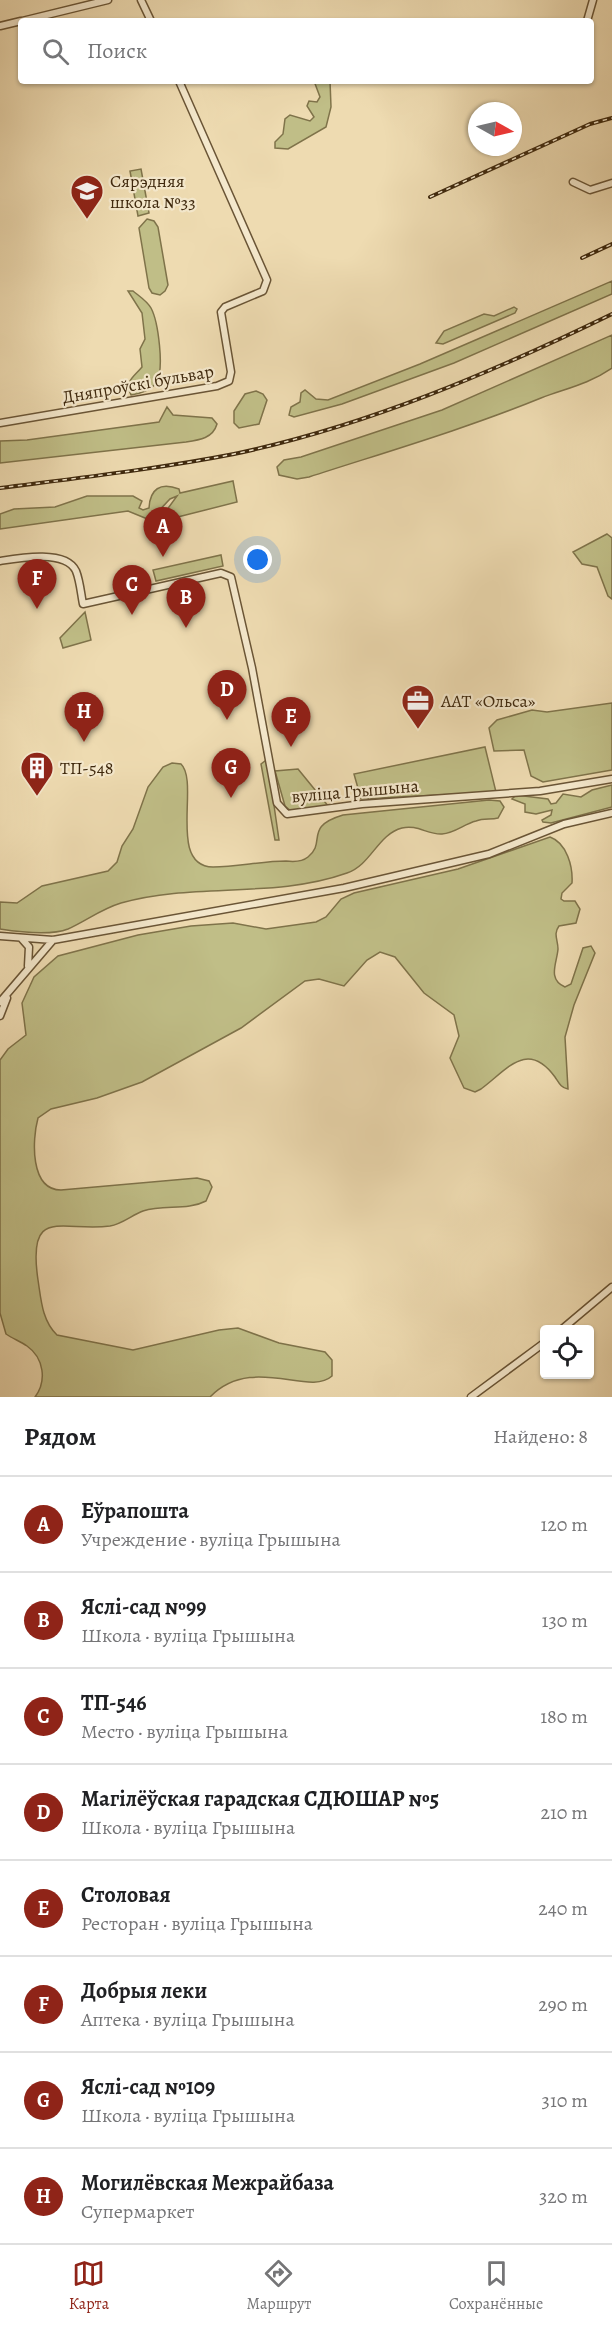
<!DOCTYPE html>
<html lang="ru">
<meta charset="utf-8">
<style>
:root{--surface:#fff;--page:#f6f6f6;--text:#202124;--muted:#757577;--line:#e0e0e0;--accent:#8f2418}
body{margin:0;font-family:Alegreya,serif;background:var(--page);color:var(--text)}
.controls{position:absolute;right:18px;bottom:18px;display:grid;overflow:hidden;border-radius:6px;box-shadow:0 2px 4px #0004}
.controls button{width:54px;height:54px;display:grid;place-items:center;padding:0;border:0;border-bottom:2px solid var(--line);background:var(--surface);color:var(--text);font:30px sans-serif}
.compass{position:absolute;left:468px;top:102px;width:54px;height:54px;border-radius:50%;background:var(--surface);box-shadow:0 2px 4px #0004;rotate:98deg}
.you{position:absolute;left:258px;top:560px;width:21px;height:21px;margin:-15px;border:4px solid #fff;border-radius:50%;background:#1a73e8;box-shadow:0 0 0 9px #1a73e833}
.badge{display:grid;place-items:center;width:39px;height:39px;border-radius:50%;background:var(--accent);color:#fff;font-size:20px;font-weight:700}
.pin{position:absolute;translate:-50% -50px;filter:drop-shadow(0 2px 3px #0008)}
.pin::after{content:'';position:absolute;top:32px;width:21px;height:18px;background:inherit;clip-path:polygon(0 0,100% 0,50% 100%)}
.list{margin:0;padding:0;list-style:none}
h2{display:flex;justify-content:space-between;align-items:center;height:78px;margin:0;padding:0 24px;font-size:26px}
h2 small{font-size:20px;font-weight:400;color:var(--muted)}
.list li{display:grid;grid-template-columns:39px 1fr auto;gap:18px;align-items:center;box-sizing:border-box;height:96px;padding:0 24px;border-top:2px solid var(--line)}
.list b{display:block;font-size:22px;white-space:nowrap}
.list p{margin:0;font-size:20px;white-space:nowrap;color:var(--muted)}
.list em{font-size:20px;font-style:normal;color:var(--muted)}
.icon{flex:none;width:33px;height:33px;fill:none;stroke:currentColor;stroke-width:2;stroke-linecap:round;stroke-linejoin:round}
.map{position:relative;flex:none;width:612px;height:1397px;overflow:hidden}
.search{position:absolute;background:var(--surface);box-shadow:0 2px 4px #0004;left:18px;right:18px;top:18px;height:66px;display:flex;align-items:center;gap:15px;box-sizing:border-box;padding:0 21px;border-radius:6px;color:var(--muted);font-size:22px}
.sheet{height:846px;background:var(--surface)}
nav{display:flex;justify-content:space-around;align-items:center;box-sizing:border-box;height:84px;border-top:2px solid var(--line);background:var(--surface);font-size:16px;color:var(--muted)}
nav a{display:grid;justify-items:center;gap:3px}
nav .on{color:var(--accent)}
.map>svg:first-child{display:block}
</style>
<div class="map">
<svg width="612" height="1397" viewBox="0 0 612 1397">
<rect width="100%" height="100%" fill="#eedbb1"/>
<filter id="stains"><feTurbulence type="fractalNoise" baseFrequency=".00333" numOctaves="4"/><feColorMatrix values="0 0 0 0 .2 0 0 0 0 .09 0 0 0 0 .02 0 0 0 .5 -.17"/></filter>
<radialGradient id="worn" r=".72"><stop offset=".6" stop-color="#630" stop-opacity="0"/><stop offset="1" stop-color="#630" stop-opacity=".3"/></radialGradient>
<path fill="#c0be87" stroke="#7f734a" stroke-width="1.5" d="M314 81H330L331 107 326 127 288 149 275 148V142L283 134 285 119 290 115 310 121 314 117 307 106 309 101 317 102 320 97Z
M141 169 149 213 138 216 130 171Z
M147 219 154 221 158 227 168 285 165 291 160 295 152 293 149 288 139 228Z
M612 281V294L454 363 342 404 294 417 289 415 291 407 300 402 301 393 305 390 316 399 328 400 420 364Z
M128 291H133C139 296 147 301 151 308 158 321 165 370 156 383 151 390 139 394 131 395 124 381 134 377 142 367L140 349 145 339 142 313Z
M514 307 517 309 515 313 443 344 436 343 444 331 484 314 494 316Z
M612 335V368C587 385 567 388 541 398 465 429 386 452 309 477L297 479 279 475 277 467 284 460 301 457 442 410Z
M256 391 263 394 267 400 259 424 239 428 234 423V411L245 394Z
M167 407 173 415 212 418 217 424C213 438 200 440 186 442L0 463V441L27 440 159 422Z
M233 481 237 502 158 522 177 496 170 499 150 520 128 511 0 529V514L14 509 55 507 87 496H133L142 501 139 508 143 510 149 508C150 489 160 482 179 489L180 493Z
M607 534 612 538V599L608 596 597 567 582 564 573 552Z
M221 555 223 566 156 581 153 570Z
M85 612 91 640 63 648 60 638Z
M612 703V770L543 782 531 776 524 750 494 751 489 728 497 720 532 710 547 712Z
M485 747 496 792 361 799 354 774Z
M265 761 268 764 279 840H275L261 764Z
M172 763 181 764C200 782 167 866 213 867 237 867 262 861 286 861 294 862 302 862 308 857 327 842 303 827 343 815L489 800 500 801 504 807 498 818C491 820 484 818 476 821 464 824 455 833 442 834 428 835 417 824 402 828 378 834 371 865 347 873 274 899 195 882 121 903 101 909 86 921 68 929 50 936 19 932 0 929V902L17 903 42 886 108 871 117 862 122 846 133 829 148 787 163 767Z
M298 769 329 807 292 812 285 806 275 771Z
M612 785V807L551 823 543 822 542 820 551 815 552 810 536 814 525 812V804L512 799 516 795 548 799 551 804 556 803 563 794 581 797 592 790Z
M550 837C567 843 573 867 572 883L562 893 561 899 564 901H575L580 909 576 923 559 926C553 934 558 940 558 949 557 963 547 979 565 987L571 984 583 948 591 946 595 953 574 1005 565 1037 568 1089C561 1088 559 1083 555 1077 527 1039 507 1070 481 1089L475 1092 464 1088 450 1058 459 1036 454 1015 424 993 395 957 380 952 367 960 344 986 319 979 305 981 241 1028 142 1082 97 1098 51 1109 38 1118C32 1140 30 1190 61 1190L197 1178 209 1181 212 1187 206 1201C187 1211 164 1204 143 1211 132 1215 122 1224 110 1226 61 1232 27 1205 38 1280 41 1299 42 1321 57 1335L133 1350 219 1330 238 1328 279 1343 325 1352 332 1360V1376C309 1397 252 1354 210 1397H35C47 1381 44 1358 27 1346 20 1341 13 1339 6 1334L0 1313V1060L8 1049 26 1035 22 1003 34 977 58 956 138 935 191 926 233 923 266 929 316 922 326 917 341 899 354 893 458 869Z"/>
<g fill="none" stroke-linecap="round" stroke-linejoin="round">
<g stroke="#6a5536" stroke-width="9">
<path id="minor" d="M141 0 151 21
M22 21 108 0
M587 21 593 0
M0 26 21 21
M573 182 590 190 612 183
M0 423 217 386 229 381 231 372 221 312 225 307 263 291 267 280 179 81
M0 561C18 558 66 549 76 571 80 581 81 594 83 604L221 573 231 577 252 668 277 803 287 814 362 804 540 791 612 779
M0 936 53 940 344 888 489 854 564 824 612 813
M21 938 29 947 28 966
M0 1002 53 940
M0 1016 7 998
M561 1330 612 1287
M471 1397 544 1343"/>
</g>
<use href="#minor" stroke="#f4e8cc" stroke-width="6"/>
<g stroke="#3e280d" stroke-width="4">
<path id="rail" d="M430 197 590 124 612 118
M582 258 612 244
M0 488C78 478 157 469 234 454 366 426 491 373 612 314"/>
</g>
<use href="#rail" stroke="#f4e8cc" stroke-width="1.5" stroke-dasharray="4.5" stroke-linecap="butt"/>
</g>
<defs>
<g id="school-pin" transform="scale(1.725)"><path d="M0 17L-7.5 6A9.5 9.5 0 1 1 7.5 6Z" fill="#8f2418" stroke="#f4e8cc"/><path d="M0-5L7-2L0 1L-7-2ZM-4 1L0 2.5L4 1V4Q0 6-4 4Z" fill="#fff"/></g>
<g id="office-pin" transform="scale(1.725)"><path d="M0 17L-7.5 6A9.5 9.5 0 1 1 7.5 6Z" fill="#8f2418" stroke="#f4e8cc"/><path d="M-6-3h4V-5.5h4V-3h4V5H-6ZM-1-4.5V-3h2v-1.5ZM-6 0V1H6V0Z" fill="#fff"/></g>
<g id="building-pin" transform="scale(1.725)"><path d="M0 17L-7.5 6A9.5 9.5 0 1 1 7.5 6Z" fill="#8f2418" stroke="#f4e8cc"/><path d="M-4-6H4V6H1V3H-1V6H-4ZM-2.5-4.3h1.7v1.8h-1.7ZM.8-4.3h1.7v1.8H.8ZM-2.5-1h1.7V.8h-1.7ZM.8-1h1.7V.8H.8Z" fill="#fff"/></g>
</defs>
<g fill-rule="evenodd">
<use href="#school-pin" x="87" y="191"/>
<use href="#office-pin" x="418" y="701"/>
<use href="#building-pin" x="37" y="768"/>
</g>
<g text-anchor="middle" stroke-width="4.5" stroke-linejoin="round" paint-order="stroke">
<g font-size="18" fill="#3e280d" stroke="#f4e8cc" text-anchor="start">
<text x="110" y="187">Сярэдняя<tspan x="110" dy="21">школа №33</tspan></text>
<text x="441" y="707">ААТ «Ольса»</text>
<text x="60" y="774">ТП-548</text>
</g>
<g font-size="18" fill="#3e280d" stroke="#f4e8cc">
<text transform="translate(138 384) rotate(-10)" y="6">Дняпроўскі бульвар</text>
<text transform="translate(355 791) rotate(-5)" y="6">вуліца Грышына</text>
</g>
</g>
<rect width="100%" height="100%" filter="url(#stains)"/>
<rect width="100%" height="100%" fill="url(#worn)"/>
</svg>
<div class="controls">
<button><svg class="icon" aria-label="locate" viewBox="0 0 24 24"><circle cx="12" cy="12" r="6"/><path d="M12 2v4M12 18v4M2 12h4M18 12h4"/></svg></button>
</div>
<svg class="compass" viewBox="-18 -18 36 36"><path d="M0-13l5 13h-10z" fill="#e53935"/><path d="M0 13l5-13h-10z" fill="#757577"/></svg>
<div class="you"></div>
<div class="pin badge" style="left:163px;top:557px">A</div>
<div class="pin badge" style="left:186px;top:628px">B</div>
<div class="pin badge" style="left:132px;top:615px">C</div>
<div class="pin badge" style="left:227px;top:720px">D</div>
<div class="pin badge" style="left:291px;top:747px">E</div>
<div class="pin badge" style="left:37px;top:609px">F</div>
<div class="pin badge" style="left:231px;top:798px">G</div>
<div class="pin badge" style="left:84px;top:742px">H</div>
<div class="search"><svg class="icon" aria-label="search" viewBox="0 0 24 24"><circle cx="10" cy="10" r="6"/><path d="M15 15l6 6"/></svg>Поиск</div>
</div>
<section class="sheet">
<h2>Рядом<small>Найдено: 8</small></h2>
<ul class="list">
<li><span class="badge">A</span><div><b>Еўрапошта</b><p>Учреждение · вуліца Грышына</p></div><em>120 m</em></li>
<li><span class="badge">B</span><div><b>Яслі-сад №99</b><p>Школа · вуліца Грышына</p></div><em>130 m</em></li>
<li><span class="badge">C</span><div><b>ТП-546</b><p>Место · вуліца Грышына</p></div><em>180 m</em></li>
<li><span class="badge">D</span><div><b>Магілёўская гарадская СДЮШАР №5</b><p>Школа · вуліца Грышына</p></div><em>210 m</em></li>
<li><span class="badge">E</span><div><b>Столовая</b><p>Ресторан · вуліца Грышына</p></div><em>240 m</em></li>
<li><span class="badge">F</span><div><b>Добрыя леки</b><p>Аптека · вуліца Грышына</p></div><em>290 m</em></li>
<li><span class="badge">G</span><div><b>Яслі-сад №109</b><p>Школа · вуліца Грышына</p></div><em>310 m</em></li>
<li><span class="badge">H</span><div><b>Могилёвская Межрайбаза</b><p>Супермаркет</p></div><em>320 m</em></li>
</ul>
</section>
<nav>
<a class="on"><svg class="icon" aria-label="map" viewBox="0 0 24 24"><path d="M3 6l6-2 6 2 6-2v14l-6 2-6-2-6 2zM9 4v14M15 6v14"/></svg>Карта</a>
<a><svg class="icon" aria-label="directions" viewBox="0 0 24 24"><path d="M12 3l9 9-9 9-9-9zM9 14v-3h6M13 9l2 2-2 2"/></svg>Маршрут</a>
<a><svg class="icon" aria-label="saved" viewBox="0 0 24 24"><path d="M7 4h10v16l-5-4-5 4z"/></svg>Сохранённые</a>
</nav>
